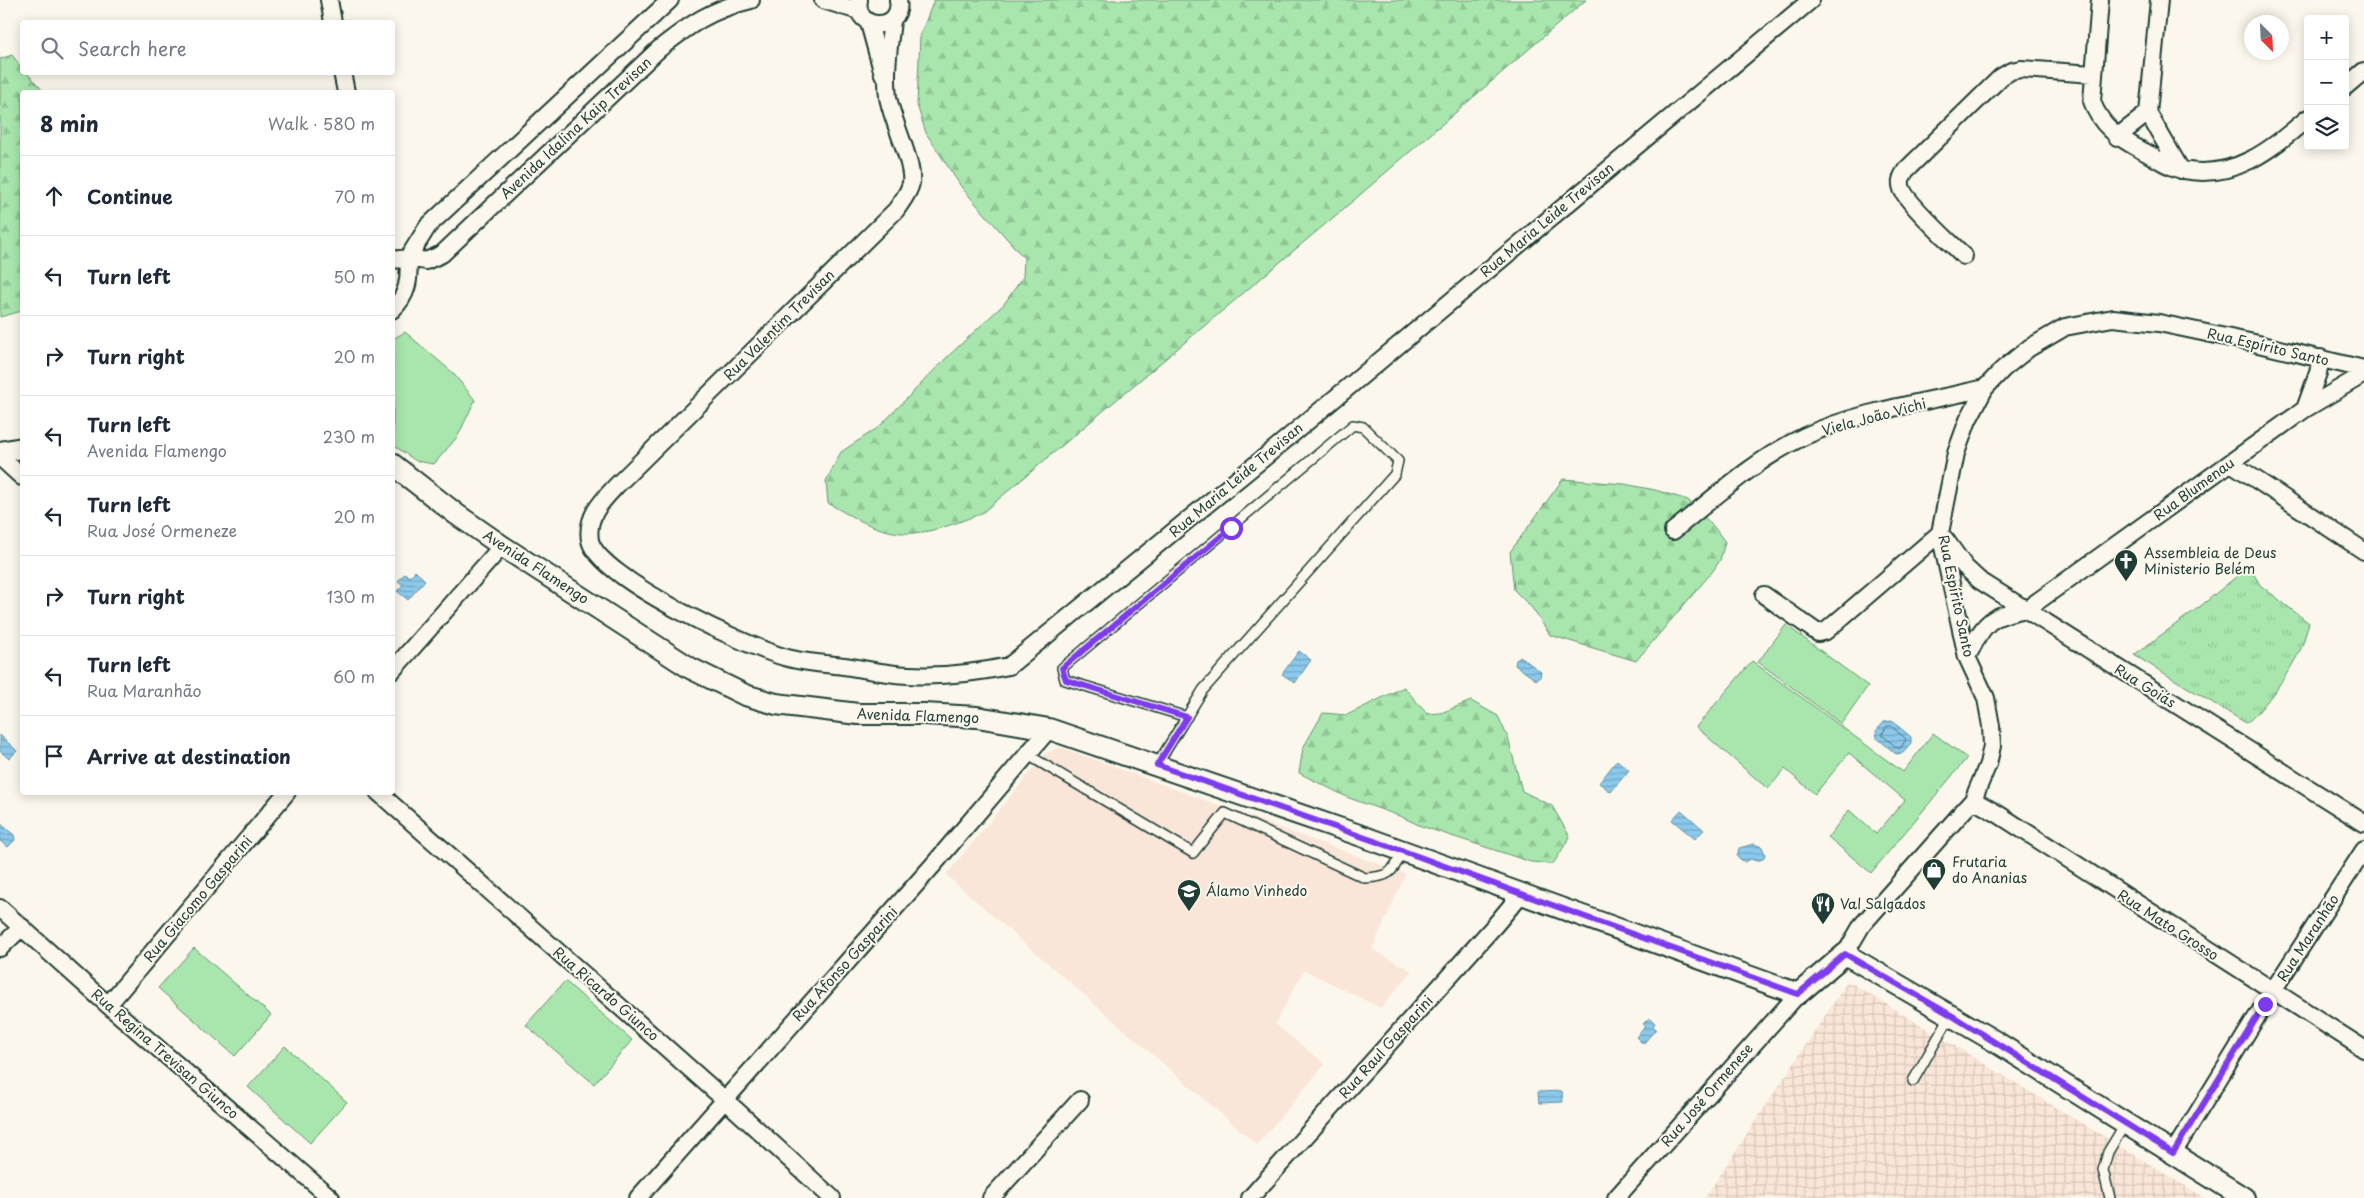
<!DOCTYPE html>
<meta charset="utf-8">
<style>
:root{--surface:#fff;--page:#f6f6f7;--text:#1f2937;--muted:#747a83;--line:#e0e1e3}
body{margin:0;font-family:"Playpen Sans",sans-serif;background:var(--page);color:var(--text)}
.controls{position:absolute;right:15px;top:15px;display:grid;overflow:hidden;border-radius:5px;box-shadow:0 2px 12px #0003}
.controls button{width:45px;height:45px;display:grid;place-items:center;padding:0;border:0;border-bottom:1px solid var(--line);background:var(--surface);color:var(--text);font:25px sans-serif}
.compass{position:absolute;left:2244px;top:15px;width:45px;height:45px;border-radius:50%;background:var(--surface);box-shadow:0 2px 12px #0003;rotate:156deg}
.stop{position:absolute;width:15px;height:15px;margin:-11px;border:4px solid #7c3aed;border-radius:50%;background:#fff}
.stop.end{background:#7c3aed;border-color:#fff;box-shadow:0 1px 5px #0008}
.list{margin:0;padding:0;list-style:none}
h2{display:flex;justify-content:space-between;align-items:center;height:65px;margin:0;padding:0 20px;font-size:21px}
h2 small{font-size:16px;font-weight:400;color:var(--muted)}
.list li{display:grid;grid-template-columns:32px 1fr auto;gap:15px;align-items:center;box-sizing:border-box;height:80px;padding:0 20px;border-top:1px solid var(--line)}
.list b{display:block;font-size:19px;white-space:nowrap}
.list p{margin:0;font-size:16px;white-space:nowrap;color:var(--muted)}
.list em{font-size:16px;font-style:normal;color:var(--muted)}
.icon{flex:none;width:28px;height:28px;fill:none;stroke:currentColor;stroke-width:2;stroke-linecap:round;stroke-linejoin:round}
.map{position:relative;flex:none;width:2364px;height:1198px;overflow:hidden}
.search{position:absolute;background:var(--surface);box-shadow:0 2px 12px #0003;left:20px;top:20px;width:375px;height:55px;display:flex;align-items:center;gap:12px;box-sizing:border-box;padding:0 18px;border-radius:5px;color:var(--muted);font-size:19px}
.panel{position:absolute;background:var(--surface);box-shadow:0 2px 12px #0003;left:20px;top:90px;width:375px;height:705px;border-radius:5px}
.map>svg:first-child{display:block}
</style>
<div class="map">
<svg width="2364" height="1198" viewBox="0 0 2364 1198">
<defs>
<pattern id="industrial-grid" width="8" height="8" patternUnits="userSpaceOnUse" patternTransform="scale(1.25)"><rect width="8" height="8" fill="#fae6d8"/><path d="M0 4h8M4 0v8" fill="none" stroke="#d6c6ba"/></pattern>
<pattern id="grass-tufts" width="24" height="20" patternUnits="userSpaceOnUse" patternTransform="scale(1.25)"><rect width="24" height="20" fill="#a8e6ad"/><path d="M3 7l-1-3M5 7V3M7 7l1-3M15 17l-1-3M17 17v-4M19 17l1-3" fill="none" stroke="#90c695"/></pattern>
<pattern id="forest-firs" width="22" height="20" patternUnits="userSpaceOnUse" patternTransform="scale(1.25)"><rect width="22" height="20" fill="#a8e6ad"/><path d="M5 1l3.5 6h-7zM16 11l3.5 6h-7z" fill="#90c695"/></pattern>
<pattern id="water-rules" width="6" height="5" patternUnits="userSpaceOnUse" patternTransform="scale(1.25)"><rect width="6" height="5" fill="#8bc9ec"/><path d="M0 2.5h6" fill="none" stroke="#71a4c0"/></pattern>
</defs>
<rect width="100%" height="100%" fill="#fbf7ec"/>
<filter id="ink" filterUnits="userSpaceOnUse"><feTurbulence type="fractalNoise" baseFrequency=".02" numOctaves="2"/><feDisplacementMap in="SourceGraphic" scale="10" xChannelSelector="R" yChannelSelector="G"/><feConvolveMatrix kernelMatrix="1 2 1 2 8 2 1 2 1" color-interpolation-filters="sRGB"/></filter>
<g filter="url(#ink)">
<path fill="#fae6d8" d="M1060 747 1406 874 1372 949 1412 971 1381 1008 1304 970 1275 1024 1325 1064 1257 1145 946 875 1046 753Z"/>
<path fill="url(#industrial-grid)" d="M1848 981 2205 1198H1705Z"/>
<path fill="url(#grass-tufts)" stroke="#649270" d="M2249 566 2260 585 2309 623C2306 630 2305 638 2302 646 2295 664 2262 713 2246 723L2134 655 2202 605Z"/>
<path fill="url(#forest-firs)" stroke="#649270" d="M934 0H1586L1354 200 982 513C913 541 893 542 828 503L826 481 841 452 879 427 943 361 1004 304 1023 277 1024 258 962 188 926 133 917 105 920 36Z
M12 55 22 68V72L27 73 44 92H22V311L0 317V59Z
M1563 479 1624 484 1655 490 1688 500 1714 527 1725 542 1720 560 1713 571 1636 661 1550 635 1532 608 1514 590 1510 552Z
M1404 687 1427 714 1441 713 1471 701 1498 716 1508 738 1522 791 1552 806 1570 837 1553 864 1531 862 1421 826 1402 817 1349 798 1299 773 1303 748 1323 713 1347 715Z"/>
<path fill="#a8e6ad" stroke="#649270" d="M405 332 452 372 475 400 458 436 434 464 416 461 393 445V339Z
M1786 625 1868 686 1841 724 1758 662Z
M1752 661 1903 772 1933 733 1967 758 1871 873 1828 837 1849 810 1876 834 1905 800 1849 753 1815 794 1785 769 1768 789 1696 727Z
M194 948 271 1015 235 1056 158 988Z
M565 981 632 1040 594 1084 526 1025Z
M285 1046 347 1102 310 1143 248 1087Z"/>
<path fill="url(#water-rules)" stroke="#6091a2" d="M415 571 425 580 408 600 397 591 403 585 398 581 405 573 409 577Z
M1299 651 1311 660 1295 683 1282 674Z
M1521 657 1541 672 1540 677 1536 680 1515 665 1516 660Z
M1892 721 1911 737V744L1903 753 1896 754 1877 738 1876 731 1884 722Z
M0 735 17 751 9 759 0 751Z
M1617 760 1629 770 1611 792 1599 783Z
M1681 810 1704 830 1695 839 1672 820Z
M0 823 14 835 15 840 8 847 0 841Z
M1754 844 1762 847 1765 854 1763 859 1756 861 1751 859 1745 862 1737 857 1739 848Z
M1649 1018 1655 1023 1653 1026 1656 1029 1643 1044 1636 1037 1646 1026 1643 1024Z
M1562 1091 1563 1102 1539 1103 1538 1092Z"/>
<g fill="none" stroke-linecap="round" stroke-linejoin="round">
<path stroke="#4a757e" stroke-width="1" d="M1891 726 1906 739 1901 748H1897L1882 735 1886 727Z"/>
<g stroke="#1f3d34" stroke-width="12">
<path id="service" d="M1028 755 1193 853 1225 813 1365 878C1391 877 1392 872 1403 851
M1157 765C1172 740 1188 715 1203 690L1395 474 1398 461 1363 427 1353 425 1062 668 1065 680 1187 717
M1913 1081 1951 1015
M2110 1198 2103 1170 2108 1152 2125 1124"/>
</g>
<g stroke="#1f3d34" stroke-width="20">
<path id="minor" d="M329 0 333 22
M823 0 859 11
M859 0C853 32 904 32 898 0
M2100 0 2092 101C2100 126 2119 138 2141 150 2154 156 2169 168 2183 170 2235 180 2270 150 2308 118
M892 21C889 45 885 73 888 97 892 121 914 163 911 183 909 193 902 201 896 210L617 485C602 501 586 516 590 540 597 578 754 651 792 659 809 663 827 664 844 666 865 669 887 674 908 675 942 677 976 673 1009 666L1266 456 1811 0
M869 23 883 74
M342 72 346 92
M2345 87 2364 71
M2148 113 2181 170
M2117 137 2148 113 2159 0
M1964 256C1951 243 1907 203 1902 189 1899 181 1902 176 1906 170L2001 77 2011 71 2021 69 2093 74
M392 260 408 258 428 226 670 0
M392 310C408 295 410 279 408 258L426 261 442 254 659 49C692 23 710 10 751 0
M2305 409 2318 373 2321 358
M0 457 22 477
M2231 463 2364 551
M1673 531C1715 497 1756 459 1805 436 1859 411 1927 402 1985 388
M1945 539 1965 567 1979 580 2364 823
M1764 595 1818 633 1826 631 1940 533
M1967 657C1984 623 1989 615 2027 609L2305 409 2364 374
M392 671 502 546
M378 792 724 1099 832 1198
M1973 800 1998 814 2364 1049
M0 908 108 1005 331 1198
M0 948 22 927
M1845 954 1862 925 1973 800 1988 764 1992 746 1991 726 1986 698 1967 657 1940 533 1956 453 1968 420 1985 388 2003 369 2029 348 2065 327 2113 318 2159 323 2254 343 2364 369
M108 1005 287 792
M2173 1153 2272 992 2364 850
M638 1198 934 864 1049 729
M991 1198 1080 1100
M1250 1198 1496 924 1521 894
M1616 1198 1798 994"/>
</g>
<g stroke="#1f3d34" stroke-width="24">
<path id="tertiary" d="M0 452 22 448
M392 464 456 514 502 546 690 668 745 695 776 704 858 714H924L977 717 1049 729 1356 834 1798 994 1845 954 1996 1042 2244 1198"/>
</g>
<use href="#service" stroke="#fbf7ec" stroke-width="9"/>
<use href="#minor" stroke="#fbf7ec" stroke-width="16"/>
<use href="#tertiary" stroke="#fbf7ec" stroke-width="20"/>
</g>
</g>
<g fill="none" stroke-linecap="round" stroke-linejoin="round" filter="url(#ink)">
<path stroke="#7c3aed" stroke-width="6" d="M1231 528 1062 668 1066 680 1187 717 1157 765 1403 851 1798 994 1845 954 1951 1015 2173 1153 2265 1004"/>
</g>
<defs>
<g id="church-pin" transform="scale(1.25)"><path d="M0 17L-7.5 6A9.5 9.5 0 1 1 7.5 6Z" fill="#1f3d34" stroke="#fbf7ec"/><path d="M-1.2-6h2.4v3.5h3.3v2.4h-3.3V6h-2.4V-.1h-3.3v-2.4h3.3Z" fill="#fff"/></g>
<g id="shop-pin" transform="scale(1.25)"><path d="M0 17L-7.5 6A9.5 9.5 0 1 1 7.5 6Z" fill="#1f3d34" stroke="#fbf7ec"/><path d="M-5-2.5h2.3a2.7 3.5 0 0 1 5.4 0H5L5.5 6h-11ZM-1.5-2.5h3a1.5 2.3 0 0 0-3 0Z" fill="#fff"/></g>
<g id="school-pin" transform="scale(1.25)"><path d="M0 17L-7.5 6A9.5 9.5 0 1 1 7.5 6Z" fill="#1f3d34" stroke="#fbf7ec"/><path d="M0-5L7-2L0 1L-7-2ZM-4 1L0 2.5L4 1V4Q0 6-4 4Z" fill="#fff"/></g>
<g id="restaurant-pin" transform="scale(1.25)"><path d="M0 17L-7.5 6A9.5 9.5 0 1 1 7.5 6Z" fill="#1f3d34" stroke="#fbf7ec"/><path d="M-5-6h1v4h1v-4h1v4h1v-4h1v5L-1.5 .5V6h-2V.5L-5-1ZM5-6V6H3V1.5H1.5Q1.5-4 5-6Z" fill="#fff"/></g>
</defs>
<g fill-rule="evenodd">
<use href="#church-pin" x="2126" y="561"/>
<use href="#shop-pin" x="1934" y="870"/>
<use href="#school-pin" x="1189" y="891"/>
<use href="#restaurant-pin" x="1823" y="904"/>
</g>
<g text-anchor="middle" stroke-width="4" stroke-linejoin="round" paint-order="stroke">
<g font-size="14" fill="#1f3d34" stroke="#fbf7ec">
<text transform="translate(576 128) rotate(-43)" y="5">Avenida Idalina Kaip Trevisan</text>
<text transform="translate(1547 220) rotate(-40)" y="5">Rua Maria Leide Trevisan</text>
<text transform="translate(779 325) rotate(-45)" y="5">Rua Valentim Trevisan</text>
<text transform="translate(2268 347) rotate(13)" y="5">Rua Espírito Santo</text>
<text transform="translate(1874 417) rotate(-15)" y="5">Viela João Vichi</text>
<text transform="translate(1236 480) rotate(-40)" y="5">Rua Maria Leide Trevisan</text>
<text transform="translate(2194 489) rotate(-36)" y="5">Rua Blumenau</text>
<text transform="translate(536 567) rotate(33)" y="5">Avenida Flamengo</text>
<text transform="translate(1956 596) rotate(78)" y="5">Rua Espírito Santo</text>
<text transform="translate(2145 686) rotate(32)" y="5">Rua Goiás</text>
<text transform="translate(918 716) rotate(2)" y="5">Avenida Flamengo</text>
<text transform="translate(198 899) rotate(-50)" y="5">Rua Giacomo Gasparini</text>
<text transform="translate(2168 925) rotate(33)" y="5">Rua Mato Grosso</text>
<text transform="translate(2308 938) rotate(-57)" y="5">Rua Maranhão</text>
<text transform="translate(845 964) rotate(-48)" y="5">Rua Afonso Gasparini</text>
<text transform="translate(606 994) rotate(41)" y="5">Rua Ricardo Giunco</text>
<text transform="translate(1386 1047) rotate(-48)" y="5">Rua Raul Gasparini</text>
<text transform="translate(165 1054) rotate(41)" y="5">Rua Regina Trevisan Giunco</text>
<text transform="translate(1707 1095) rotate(-49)" y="5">Rua José Ormenese</text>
</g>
<g font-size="14" fill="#1f3d34" stroke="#fbf7ec" text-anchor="start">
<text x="2144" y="558">Assembleia de Deus<tspan x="2144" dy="16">Ministerio Belém</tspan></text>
<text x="1952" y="867">Frutaria<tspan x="1952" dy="16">do Ananias</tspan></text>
<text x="1206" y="896">Álamo Vinhedo</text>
<text x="1840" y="909">Val Salgados</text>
</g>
</g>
</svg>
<div class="controls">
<button>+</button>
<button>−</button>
<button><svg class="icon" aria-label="layers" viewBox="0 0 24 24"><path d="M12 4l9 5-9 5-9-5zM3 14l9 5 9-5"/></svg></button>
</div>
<svg class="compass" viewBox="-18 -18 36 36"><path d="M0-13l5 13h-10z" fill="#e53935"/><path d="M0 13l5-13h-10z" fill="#747a83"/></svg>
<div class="stop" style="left:1231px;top:528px"></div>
<div class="stop end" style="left:2265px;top:1004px"></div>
<div class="search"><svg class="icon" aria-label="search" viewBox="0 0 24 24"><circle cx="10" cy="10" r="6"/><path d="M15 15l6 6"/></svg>Search here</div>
<section class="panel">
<h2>8 min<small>Walk · 580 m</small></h2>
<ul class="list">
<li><svg class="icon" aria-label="ahead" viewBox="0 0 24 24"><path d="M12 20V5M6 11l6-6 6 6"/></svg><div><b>Continue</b></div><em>70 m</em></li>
<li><svg class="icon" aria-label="left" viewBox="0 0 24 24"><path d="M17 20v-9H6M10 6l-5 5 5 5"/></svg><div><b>Turn left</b></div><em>50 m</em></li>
<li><svg class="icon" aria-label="right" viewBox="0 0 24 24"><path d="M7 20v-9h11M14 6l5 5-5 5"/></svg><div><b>Turn right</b></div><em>20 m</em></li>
<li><svg class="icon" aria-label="left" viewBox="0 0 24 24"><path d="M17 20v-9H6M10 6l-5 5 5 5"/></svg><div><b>Turn left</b><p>Avenida Flamengo</p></div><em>230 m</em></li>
<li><svg class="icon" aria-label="left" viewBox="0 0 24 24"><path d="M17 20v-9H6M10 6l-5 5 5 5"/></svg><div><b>Turn left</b><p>Rua José Ormeneze</p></div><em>20 m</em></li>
<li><svg class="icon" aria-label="right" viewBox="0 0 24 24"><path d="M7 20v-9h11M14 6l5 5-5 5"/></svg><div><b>Turn right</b></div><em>130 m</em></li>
<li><svg class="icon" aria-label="left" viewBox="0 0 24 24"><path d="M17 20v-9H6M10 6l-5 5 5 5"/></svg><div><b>Turn left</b><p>Rua Maranhão</p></div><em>60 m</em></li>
<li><svg class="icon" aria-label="arrive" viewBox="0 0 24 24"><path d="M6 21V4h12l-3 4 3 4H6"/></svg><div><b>Arrive at destination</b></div></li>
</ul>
</section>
</div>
